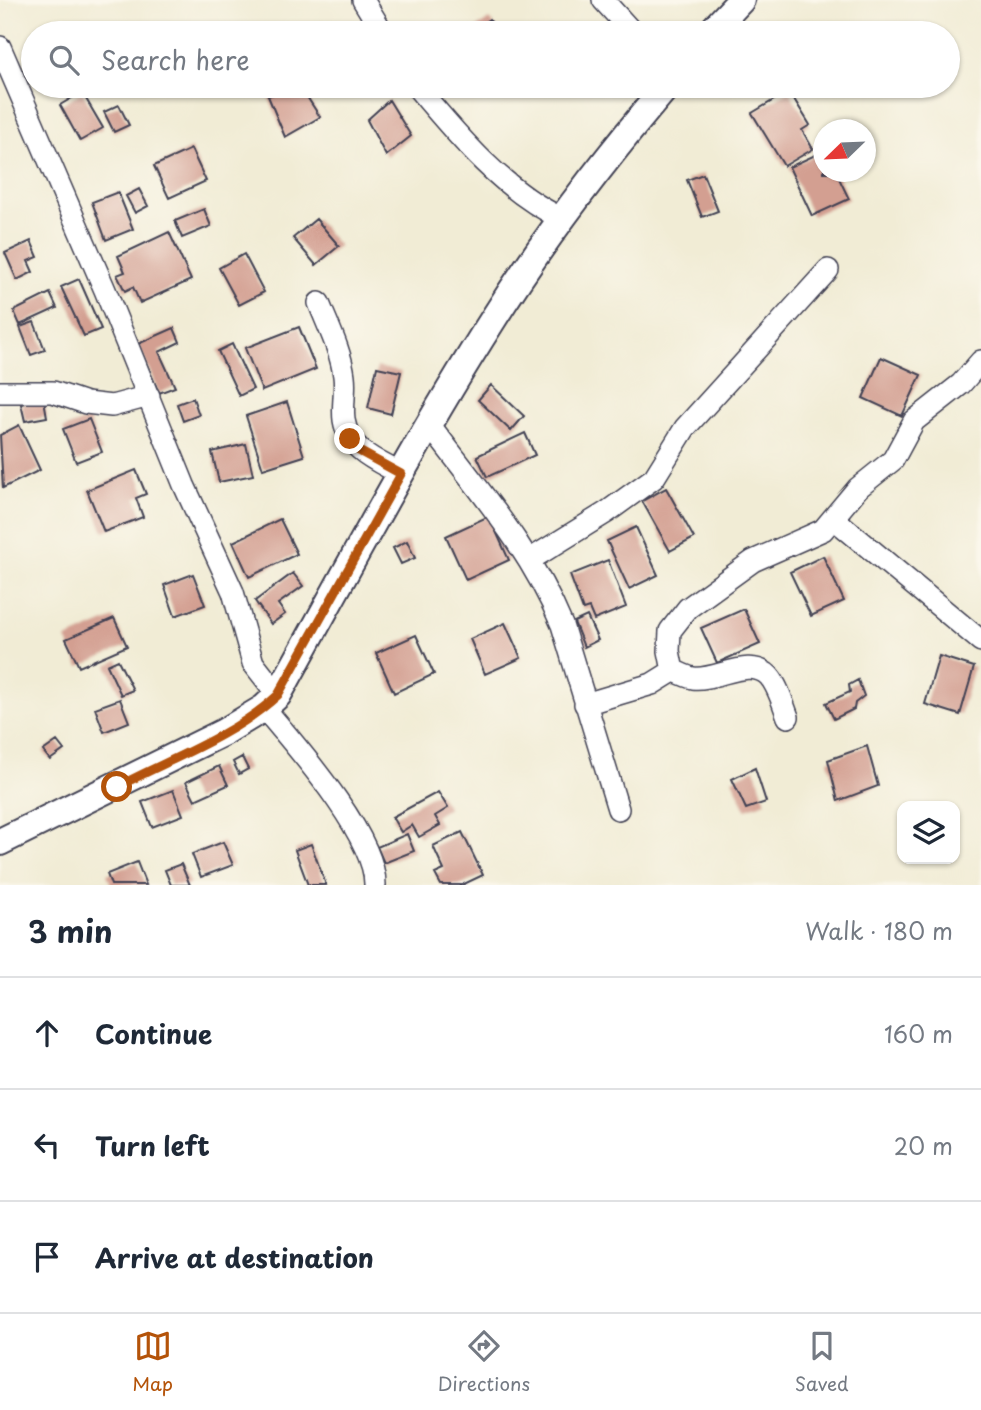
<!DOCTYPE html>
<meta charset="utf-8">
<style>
:root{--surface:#fff;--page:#f2f2f3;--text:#1f2937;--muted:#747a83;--line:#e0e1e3;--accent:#b45309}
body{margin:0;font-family:"Playpen Sans",sans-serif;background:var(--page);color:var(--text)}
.controls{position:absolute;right:21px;bottom:21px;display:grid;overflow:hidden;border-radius:14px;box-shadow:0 2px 5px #0004}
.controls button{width:63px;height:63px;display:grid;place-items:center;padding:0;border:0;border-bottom:2px solid var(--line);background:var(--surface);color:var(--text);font:35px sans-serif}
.compass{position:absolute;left:813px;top:119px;width:63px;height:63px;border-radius:50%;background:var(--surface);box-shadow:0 2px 5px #0004;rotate:247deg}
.stop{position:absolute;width:21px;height:21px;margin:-16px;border:5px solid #b45309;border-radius:50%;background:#fff}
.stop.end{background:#b45309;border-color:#fff;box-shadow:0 2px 7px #0008}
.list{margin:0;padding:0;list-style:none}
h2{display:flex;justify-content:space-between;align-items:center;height:91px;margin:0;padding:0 28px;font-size:30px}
h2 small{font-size:23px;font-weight:400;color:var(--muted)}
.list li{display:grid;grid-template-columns:46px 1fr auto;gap:21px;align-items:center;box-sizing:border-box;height:112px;padding:0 28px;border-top:2px solid var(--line)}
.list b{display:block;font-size:26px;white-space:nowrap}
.list em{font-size:23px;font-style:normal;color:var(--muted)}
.icon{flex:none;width:38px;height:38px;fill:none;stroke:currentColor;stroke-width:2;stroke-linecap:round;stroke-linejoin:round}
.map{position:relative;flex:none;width:981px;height:885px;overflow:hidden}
.search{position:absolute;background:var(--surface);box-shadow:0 2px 5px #0004;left:21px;right:21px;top:21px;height:77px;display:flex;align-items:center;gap:18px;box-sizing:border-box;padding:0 24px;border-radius:38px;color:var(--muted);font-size:26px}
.sheet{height:427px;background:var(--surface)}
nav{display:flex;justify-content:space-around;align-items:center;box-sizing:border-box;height:98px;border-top:2px solid var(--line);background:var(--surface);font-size:19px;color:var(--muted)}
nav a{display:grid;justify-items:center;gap:4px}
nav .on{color:var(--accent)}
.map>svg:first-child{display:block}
</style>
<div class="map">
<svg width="981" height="885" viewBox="0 0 981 885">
<rect width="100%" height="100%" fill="#fbf7ec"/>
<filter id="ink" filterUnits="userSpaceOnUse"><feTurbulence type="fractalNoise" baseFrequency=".0143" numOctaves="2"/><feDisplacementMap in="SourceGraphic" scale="14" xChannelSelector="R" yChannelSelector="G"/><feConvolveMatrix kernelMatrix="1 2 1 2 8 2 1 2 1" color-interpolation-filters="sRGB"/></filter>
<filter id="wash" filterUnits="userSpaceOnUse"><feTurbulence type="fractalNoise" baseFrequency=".00686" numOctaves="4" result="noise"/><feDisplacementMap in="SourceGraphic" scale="28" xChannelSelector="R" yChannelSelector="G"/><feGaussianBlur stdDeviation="1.57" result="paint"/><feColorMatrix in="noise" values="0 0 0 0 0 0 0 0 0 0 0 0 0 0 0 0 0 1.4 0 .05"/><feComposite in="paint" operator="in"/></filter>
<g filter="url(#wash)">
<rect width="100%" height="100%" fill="#f1ecd5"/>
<g id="blocks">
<path fill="#d39f91" d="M489 19 500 33H469Z
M293 86H300L320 117 285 137 268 96Z
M789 91 810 125 802 130 813 149 784 166 752 113Z
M82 92 103 128 80 141 60 105Z
M389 100 411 136 386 156 367 120Z
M119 105 129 125 114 132 104 112Z
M191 149 206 181 169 198 154 166Z
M824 151V172H836L849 199 812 216 789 167Z
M703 174 718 211 702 217 687 180Z
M139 189 148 206 135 213 126 196Z
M118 192 133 229 106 240 92 202Z
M204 209 211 226 182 238 175 221Z
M316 219 339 246 316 265 293 238Z
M169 232 191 280 140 303 133 287 125 291 117 275 125 272 118 256Z
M31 241 38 257 28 261 33 272 17 280 5 253Z
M244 254 264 292 239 305 219 268Z
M79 279 101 329 84 336 61 287Z
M50 293 57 308 20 325 14 311Z
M34 322 45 350 31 355 20 327Z
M299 327 316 369 262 391 245 348Z
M174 328 180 342 159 352 175 387 159 393 138 344Z
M232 344 253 389 239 396 218 351Z
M881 357 921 375 902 416 863 398Z
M377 367 401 372 391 414 368 408Z
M491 385 524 416 511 431 478 400Z
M193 398 199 415 183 421 177 404Z
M44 400 47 417 25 421 21 404Z
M287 402 304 456 263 469 246 416Z
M89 419 102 452 76 462 63 429Z
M19 425 40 470 3 488 0 435Z
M525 433 535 455 487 477 477 456Z
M246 444 253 475 219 482 212 452Z
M136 470 146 494 136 498 143 517 104 532 87 490Z
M666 488 694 538 670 551 642 501Z
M489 516 509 560 466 580 446 536Z
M280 519 297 554 249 577 233 542Z
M636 527 658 575 629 589 607 541Z
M407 541 415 558 401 564 393 548Z
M823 556 844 601 811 616 790 572Z
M608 560 626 607 594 620 589 608 583 610 570 575Z
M293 573 303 586 278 604 285 614 271 624 255 601Z
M193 574 205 605 175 616 164 585Z
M744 609 760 644 717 663 701 628Z
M587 616 598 640 584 647 574 622Z
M114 618 127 646 79 667 66 639Z
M505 623 521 658 485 674 470 639Z
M416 635 434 674 394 693 376 653Z
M939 656 974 667 960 715 925 704Z
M118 660 133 690 121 695 107 665Z
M858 680 864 696 855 703 854 709 834 719 826 703 850 692 849 685Z
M120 699 129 722 104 732 95 708Z
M57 741 64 750 50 760 43 751Z
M867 746 878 786 838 801 828 760Z
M242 757 248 769 239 774 233 762Z
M219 766 228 785 195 800 186 782Z
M755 768 766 802 746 809 732 779Z
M173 790 183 815 152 827 142 802Z
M438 792 448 808 435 816 440 825 419 837 412 825 401 832 392 817Z
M462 832 483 875 462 885H441L435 874 444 870 433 846Z
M407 834 414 851 384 863 377 847Z
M223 842 233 865 201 877 192 854Z
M311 844 326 885H308L295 850Z
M137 862 146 885H111L107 874Z
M181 864 190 885H171L165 870Z"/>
</g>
</g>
<g filter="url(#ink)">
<use href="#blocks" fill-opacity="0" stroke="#414052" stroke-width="2"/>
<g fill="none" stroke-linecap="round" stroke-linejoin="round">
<g stroke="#414052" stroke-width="24">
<path id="minor" d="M363 0 383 33
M603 0 633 33
M0 47 105 290 184 485 233 592 253 663 278 695
M416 86C457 135 504 192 563 219
M319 303C328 326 341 351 344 376 346 390 342 406 344 420 349 451 376 460 401 474
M0 392H53L86 403 112 406 149 396
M429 424C479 491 530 548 562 625L618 809
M833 518 981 641
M531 559 607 512 654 478 685 428 828 270
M673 670C679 673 687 677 693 678 716 681 750 656 769 676 778 686 783 704 788 717
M585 704 652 684 673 671 669 651 670 631 688 608 753 561 823 530 858 488 893 460 914 421 961 384 981 361
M264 708C295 745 376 836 375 885"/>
</g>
<g stroke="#414052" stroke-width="30">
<path id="tertiary" d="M710 33 741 0
M0 842 224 732 264 708 278 695C348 569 415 442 492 321 544 238 604 160 667 86"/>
</g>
<use href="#minor" stroke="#fff" stroke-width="21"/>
<use href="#tertiary" stroke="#fff" stroke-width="26"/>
</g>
</g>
<g fill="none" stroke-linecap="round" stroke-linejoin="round" filter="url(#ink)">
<path stroke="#b45309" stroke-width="9" d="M117 787C170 759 234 736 278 695L401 474 359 451 350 439"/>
</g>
</svg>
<div class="controls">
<button><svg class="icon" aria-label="layers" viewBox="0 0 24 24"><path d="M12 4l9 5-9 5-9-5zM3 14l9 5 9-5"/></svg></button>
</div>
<svg class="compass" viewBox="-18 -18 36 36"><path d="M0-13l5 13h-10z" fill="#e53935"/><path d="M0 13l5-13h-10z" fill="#747a83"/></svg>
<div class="stop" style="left:117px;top:787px"></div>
<div class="stop end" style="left:350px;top:439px"></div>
<div class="search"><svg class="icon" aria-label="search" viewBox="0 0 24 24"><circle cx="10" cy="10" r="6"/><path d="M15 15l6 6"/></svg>Search here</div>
</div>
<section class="sheet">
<h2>3 min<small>Walk · 180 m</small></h2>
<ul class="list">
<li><svg class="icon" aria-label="ahead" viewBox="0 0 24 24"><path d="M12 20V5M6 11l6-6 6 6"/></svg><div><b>Continue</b></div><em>160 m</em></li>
<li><svg class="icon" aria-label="left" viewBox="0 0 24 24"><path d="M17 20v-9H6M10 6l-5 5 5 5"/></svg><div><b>Turn left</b></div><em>20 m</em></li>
<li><svg class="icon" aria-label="arrive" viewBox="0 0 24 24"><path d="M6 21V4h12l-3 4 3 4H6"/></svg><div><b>Arrive at destination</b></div></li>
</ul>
</section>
<nav>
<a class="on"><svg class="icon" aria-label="map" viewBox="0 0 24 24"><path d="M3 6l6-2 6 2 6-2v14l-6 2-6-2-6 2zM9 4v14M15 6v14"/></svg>Map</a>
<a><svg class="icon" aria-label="directions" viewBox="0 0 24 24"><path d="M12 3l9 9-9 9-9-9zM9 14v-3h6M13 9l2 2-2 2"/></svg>Directions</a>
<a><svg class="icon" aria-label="saved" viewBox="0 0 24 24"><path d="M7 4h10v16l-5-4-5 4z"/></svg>Saved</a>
</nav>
